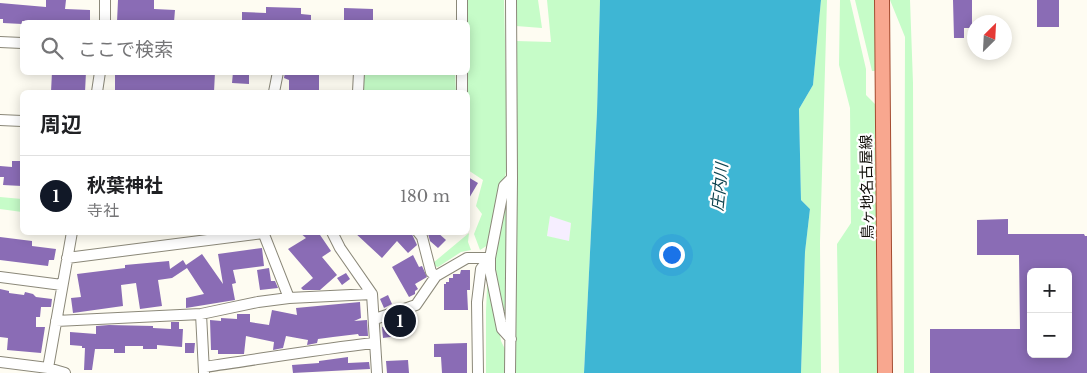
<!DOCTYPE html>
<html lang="ja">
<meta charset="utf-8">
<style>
:root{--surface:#fff;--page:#f2f2f2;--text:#202124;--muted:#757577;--line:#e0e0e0;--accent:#111827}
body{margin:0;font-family:"Libre Baskerville","Noto Sans JP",serif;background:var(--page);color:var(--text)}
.controls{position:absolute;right:15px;bottom:15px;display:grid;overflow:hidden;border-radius:8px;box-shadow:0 2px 12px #0003}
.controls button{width:45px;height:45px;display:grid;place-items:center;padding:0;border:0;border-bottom:1px solid var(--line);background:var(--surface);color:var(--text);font:25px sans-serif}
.compass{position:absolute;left:967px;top:15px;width:45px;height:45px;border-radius:50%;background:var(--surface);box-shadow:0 2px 12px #0003;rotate:24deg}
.you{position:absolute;left:671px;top:254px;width:18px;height:18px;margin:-12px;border:4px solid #fff;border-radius:50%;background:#1a73e8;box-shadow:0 0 0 8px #1a73e833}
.badge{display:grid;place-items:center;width:32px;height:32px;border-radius:50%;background:var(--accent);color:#fff;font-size:16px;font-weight:700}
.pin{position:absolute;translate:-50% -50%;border:2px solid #fff;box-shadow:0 1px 5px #0006}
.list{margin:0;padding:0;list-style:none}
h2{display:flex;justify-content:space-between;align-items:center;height:65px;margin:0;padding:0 20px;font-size:21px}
h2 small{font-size:16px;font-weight:400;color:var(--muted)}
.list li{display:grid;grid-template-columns:32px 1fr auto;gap:15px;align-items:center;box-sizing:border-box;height:80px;padding:0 20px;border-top:1px solid var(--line)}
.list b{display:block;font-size:19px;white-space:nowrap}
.list p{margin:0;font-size:16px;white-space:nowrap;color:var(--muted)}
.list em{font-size:16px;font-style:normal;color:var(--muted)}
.icon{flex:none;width:28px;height:28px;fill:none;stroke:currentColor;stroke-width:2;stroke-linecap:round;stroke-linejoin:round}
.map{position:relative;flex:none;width:1087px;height:373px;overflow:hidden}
.search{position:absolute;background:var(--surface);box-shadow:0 2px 12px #0003;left:20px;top:20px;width:450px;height:55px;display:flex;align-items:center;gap:12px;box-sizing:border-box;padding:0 18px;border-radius:8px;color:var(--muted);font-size:19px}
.panel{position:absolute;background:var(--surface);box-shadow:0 2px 12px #0003;left:20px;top:90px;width:450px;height:145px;border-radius:8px}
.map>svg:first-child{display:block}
</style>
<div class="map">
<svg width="1087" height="373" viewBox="0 0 1087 373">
<rect width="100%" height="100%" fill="#fefcf2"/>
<path fill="#f6eeff" d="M550 215 571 223 569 242 547 236Z"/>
<path fill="#c6fcc8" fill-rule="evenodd" d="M466 0H504L508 164 488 245 480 250 474 234 482 214 476 206 483 180 468 170Z
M516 0H538L542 28 516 26Z
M547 0H600L597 112 584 373H514L516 41 551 42ZM550 216 571 223 569 241 547 236Z
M821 0H827L820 242 821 373H801L805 252 810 209 801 200 799 109 813 85Z
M840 0H850L866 69V95L875 104 878 373H839L837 244 851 223 850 108 839 65Z
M855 0H876L875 71H872Z
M890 0H910L913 83 914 373H904L905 37Z
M364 73H455L456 92H362Z
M507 189V327L493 256Z
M0 197 22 199V212L0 209Z
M469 233 468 242 471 250 461 252 438 267 434 266 433 263Z
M488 267 501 341 506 351V373H486V311Z"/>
<path fill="#3eb6d4" d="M600 0H821L813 85 799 109 801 200 810 209 805 252 801 373H584L597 112Z"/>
<path fill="#8a6cb5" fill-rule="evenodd" d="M46 0H66L65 9 90 10V22L22 21V24L3 23V19H0V3L46 7Z
M118 0H154V9L175 10 174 22H117Z
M953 0H972V28H964V38H954Z
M1037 0H1059V27H1037Z
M266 7 301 8V14L311 15V22H242V12L266 13Z
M344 8 373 9V22H344Z
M52 72H86L85 92H51Z
M115 72H215L214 92H115Z
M233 72H249V84L232 83Z
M285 72H319V92H289V80L284 78Z
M12 161H21L22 186 3 185 4 177H0V166L12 167Z
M468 177 478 183 468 200Z
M1008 219V234H1084L1085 236H1087V373H930V329H1020L1019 255H977V220ZM1031 272H1068V354H1031Z
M299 232H318L331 251 322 257 337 275 320 290H303L301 288 313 278 288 249 306 238Z
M354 232H411L417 245 408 253 397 241 382 258Z
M429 232H437L446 240 438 248 430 241 428 234Z
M0 237 32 241V246L56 249 54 260H49L48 266 0 260Z
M262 248 264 266 233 270 236 283 232 284 235 300 186 308V298L204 294 187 268 172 278 158 280 162 306 140 309 136 283 121 285 123 306 73 313 71 298 81 297 77 274 125 268V265L169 261 170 269 183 260 186 265 202 254 223 284 218 254Z
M413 255 419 267 422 266 427 277 415 284 418 289 415 291V294L409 297 392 267Z
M269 268 271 281H275L278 288 260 290 257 270Z
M461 270H470V290H467L468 310H444V284H446V282H449V278H453V274H460Z
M346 273 350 279 342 285 337 278Z
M0 289 9 291V293L24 295 25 292 33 294 36 297 52 299 51 307H41L40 317H36V327H45L41 353 7 350 8 338 0 337Z
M388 295 392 304 384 308 380 299Z
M360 302 361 318 354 321 367 320 368 336H359L358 334 333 337 318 339 317 343 307 345 308 340 286 336 283 348 273 350 274 342 246 336 244 354H218V350H211L210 320 221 321V318L237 319V314H250V322L269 325 272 310 297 315 296 308Z
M171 322H179V329H183L182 347 157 345V349H143V346H125V353H114V349H95L92 370H84L85 348H82V346L70 345V332L96 334V326L109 325 153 326V328L171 329Z
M403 326 405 335 383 338 382 327Z
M185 343H195L194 353H185Z
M467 343V373H442L441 357H434V344Z
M348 357V363L369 362 370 369 293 373 292 365 319 363V361Z
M408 360 409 373H387L386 361Z"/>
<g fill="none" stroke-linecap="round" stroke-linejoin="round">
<g stroke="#8b8879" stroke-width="12">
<path id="minor" d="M462 0V22
M105 22V0
M0 42 22 43
M97 92 100 72
M274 92 278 72
M358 92 359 72
M462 92V72
M0 120 22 121
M263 232 289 298
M332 232 340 248 372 294 377 373
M418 232 422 237 431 272 436 276
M67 258 263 233
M0 277 62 285
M201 314 204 372
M375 319 416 305 436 276 467 258H490V270L502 329 511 339
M56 321 201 314 258 302 289 298 372 294
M0 362 48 368 65 373
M204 367C261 359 318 349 375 343
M48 368 72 232
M478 373 477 302 481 269 490 258 504 186 512 178
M510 373 512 178 511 0"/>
</g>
<g stroke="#a44c30" stroke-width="16">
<path id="major" d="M882 0 885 373"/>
</g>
<use href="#minor" stroke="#fff" stroke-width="10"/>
<use href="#major" stroke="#f8a78f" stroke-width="14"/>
</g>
<g text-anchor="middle" stroke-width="4.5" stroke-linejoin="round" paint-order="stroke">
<g font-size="15" fill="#110f0a" stroke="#fff">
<text transform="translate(867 187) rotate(-91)" y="5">鳥ヶ地名古屋線</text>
</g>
<g font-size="16" font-style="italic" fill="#0e434f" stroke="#fff">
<text transform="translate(719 187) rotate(-84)" y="6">庄内川</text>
</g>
</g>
</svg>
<div class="controls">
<button>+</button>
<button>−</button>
</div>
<svg class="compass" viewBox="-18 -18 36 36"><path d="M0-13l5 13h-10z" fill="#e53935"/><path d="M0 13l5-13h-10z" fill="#757577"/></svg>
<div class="you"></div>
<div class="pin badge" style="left:400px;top:321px">1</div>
<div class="search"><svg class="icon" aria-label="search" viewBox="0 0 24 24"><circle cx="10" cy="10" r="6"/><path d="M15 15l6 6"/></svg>ここで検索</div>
<section class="panel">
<h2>周辺<small></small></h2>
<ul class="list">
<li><span class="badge">1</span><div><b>秋葉神社</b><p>寺社</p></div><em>180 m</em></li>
</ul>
</section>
</div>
